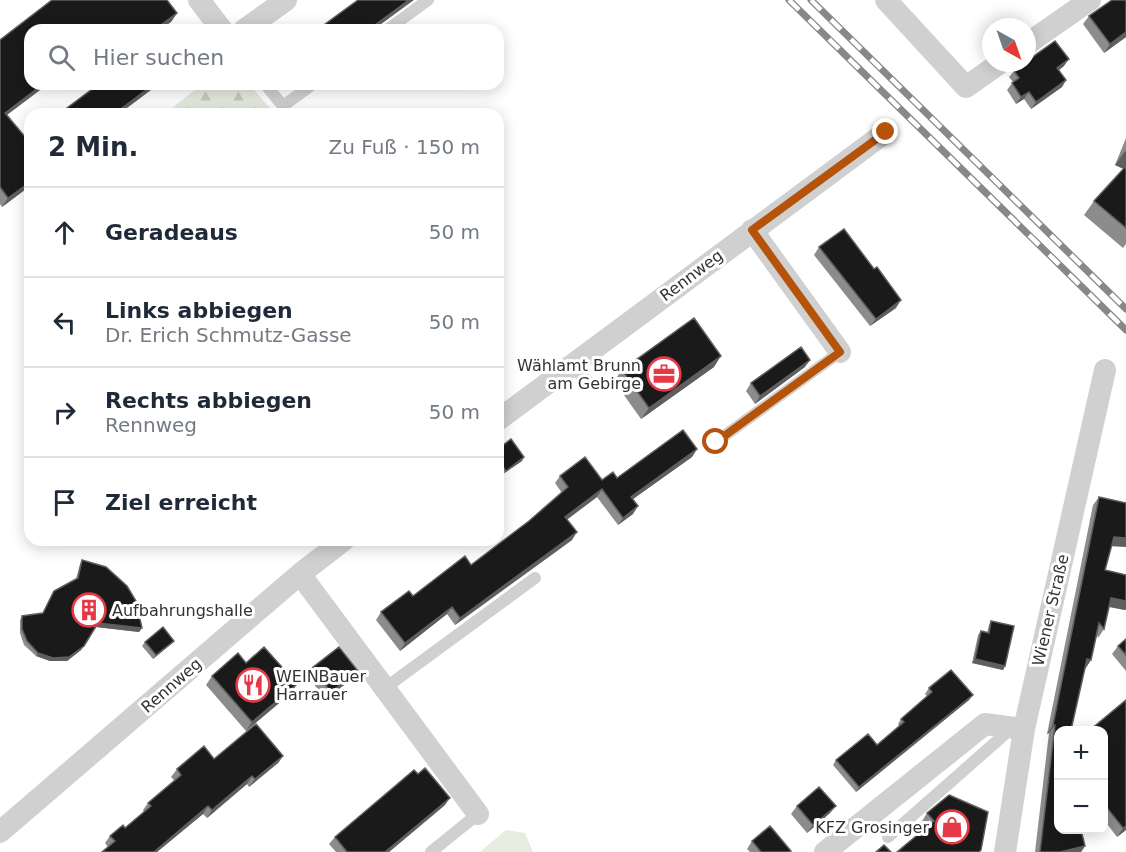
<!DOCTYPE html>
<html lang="de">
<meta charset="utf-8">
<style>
:root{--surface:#fff;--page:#f6f6f7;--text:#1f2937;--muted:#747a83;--line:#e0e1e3}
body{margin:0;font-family:"DejaVu Sans",sans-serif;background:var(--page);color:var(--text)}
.controls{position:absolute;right:18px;bottom:18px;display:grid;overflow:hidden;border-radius:12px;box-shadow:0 3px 15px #0003}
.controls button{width:54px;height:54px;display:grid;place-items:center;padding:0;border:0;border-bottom:2px solid var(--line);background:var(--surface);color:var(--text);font:30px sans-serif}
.compass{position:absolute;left:982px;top:18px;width:54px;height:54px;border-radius:50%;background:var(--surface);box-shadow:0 3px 15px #0003;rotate:140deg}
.stop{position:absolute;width:18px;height:18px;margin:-14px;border:4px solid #b45309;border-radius:50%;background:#fff}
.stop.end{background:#b45309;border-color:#fff;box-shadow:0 2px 6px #0008}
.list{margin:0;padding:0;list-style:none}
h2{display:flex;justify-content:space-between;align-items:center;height:78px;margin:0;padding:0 24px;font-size:26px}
h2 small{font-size:20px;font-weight:400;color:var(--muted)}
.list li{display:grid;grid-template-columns:39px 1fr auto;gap:18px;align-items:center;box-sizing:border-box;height:90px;padding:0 24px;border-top:2px solid var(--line)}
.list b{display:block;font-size:22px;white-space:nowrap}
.list p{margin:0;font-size:20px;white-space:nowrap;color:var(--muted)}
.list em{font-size:20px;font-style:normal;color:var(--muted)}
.icon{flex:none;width:33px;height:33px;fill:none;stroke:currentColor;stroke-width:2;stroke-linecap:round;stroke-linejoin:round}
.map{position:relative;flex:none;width:1126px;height:852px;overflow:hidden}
.search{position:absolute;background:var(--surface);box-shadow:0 3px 15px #0003;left:24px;top:24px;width:480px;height:66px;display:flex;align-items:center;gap:15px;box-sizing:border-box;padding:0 21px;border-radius:18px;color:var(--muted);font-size:22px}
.panel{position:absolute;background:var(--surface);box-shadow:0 3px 15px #0003;left:24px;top:108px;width:480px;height:438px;border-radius:18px}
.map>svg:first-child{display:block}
</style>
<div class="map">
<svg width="1126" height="852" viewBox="0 0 1126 852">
<defs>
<pattern id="forest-firs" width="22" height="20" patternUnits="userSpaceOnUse" patternTransform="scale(1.5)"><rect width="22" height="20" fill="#e6ecdf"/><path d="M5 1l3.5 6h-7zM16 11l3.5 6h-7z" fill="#c6cbc0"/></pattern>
</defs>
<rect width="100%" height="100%" fill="#fff"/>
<path fill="#e6ecdf" d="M506 830 525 833 533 852H480Z"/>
<path fill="url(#forest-firs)" d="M202 84H249L275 114H165Z"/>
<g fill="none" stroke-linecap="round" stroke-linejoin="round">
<path stroke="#d0d0d0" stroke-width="12" d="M387 30 428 0
M265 84 283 106 313 84
M569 365 589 382
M716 442 840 352
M385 688 535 578
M888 837 1013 727
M431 852 478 814"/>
<path stroke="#d0d0d0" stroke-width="22" d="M199 0 222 30
M886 0 966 87 1000 63
M244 30 286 0
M1027 44 1090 0
M752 230 840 352
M498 420 886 132
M300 574 478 814
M0 832 300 574 344 540
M825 852 985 724 1024 729
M1005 852 1024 729 1105 370"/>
<g stroke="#888" stroke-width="7">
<path id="rail" d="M789 0 1126 330
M811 0 1126 309"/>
</g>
<use href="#rail" stroke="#fff" stroke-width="4.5" stroke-dasharray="14" stroke-linecap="butt"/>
</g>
<path fill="#8c8c8c" d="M52 0H167L177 13 171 22 159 30H30V84H48L7 115 26 138 30 135V186L2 207 0 204V40Z
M1126 0V37L1104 53 1083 24 1089 16Z
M1064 66 1059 70 1066 80 1062 87 1031 109 1024 99 1016 104 1007 90 1013 82 1009 77 1014 71Z
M1126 138V244L1123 248 1084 215 1094 201 1124 169 1115 165Z
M819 247 896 308 870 326 814 255Z
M714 367 641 419 614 381 622 370Z
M805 367 755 404 746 391 751 383Z
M498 449 522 461 503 474 498 467Z
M697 449 692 457 633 499V514L618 525 597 497 567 519 572 540 455 625 447 614 400 651 376 620 381 612 471 565 529 521 562 493 555 483 560 476 602 480 617 478Z
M1099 497 1111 546 1105 570 1126 575V609L1125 610 1109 607 1104 629 1098 638 1097 635 1091 660 1085 669 1059 730 1085 846 1081 852H1035L1049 733 1047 734 1093 505Z
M82 560 142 628 139 632 96 627 81 650 67 661H50L36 656 24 645 20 633V620L22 616 43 613 54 591 76 579 80 564Z
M991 621 1005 666 1003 670 972 663 978 635 981 631 987 633 989 625Z
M1126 639V671L1112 654 1118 646Z
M174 641 171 644 153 659 142 646 145 642Z
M246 663 297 684 291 693 246 731 206 685 212 676Z
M312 668 358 671 353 678 326 699 307 676Z
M929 688 973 695 969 700 856 792 833 765 836 760 877 745 899 726 898 724 901 719 927 696 925 694Z
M1126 700V830L1117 837 1104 820V730Z
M283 756 278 763 249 787 247 784 207 818 203 814 157 852H102L108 847 105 843 110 836 125 828 144 812 143 810 148 803 175 781 171 777 177 769 214 759Z
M445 805 389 852H336L329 844 335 837Z
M797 806 830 813 807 833 791 814Z
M988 812 925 828 921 823 927 813Z
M752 841 790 852H750L747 849Z"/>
<path fill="#5f5f5f" d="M409 0H414L373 30H368Z
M177 13 171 22 159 30H154Z
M1126 32V37L1104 53 1110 44Z
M1069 59 1064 66 1052 75 1057 68Z
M1066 80 1062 87 1031 109 1036 102Z
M43 84H48L0 120 5 113Z
M154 84H157L155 87 119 114H114Z
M1029 92 1024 99 1016 104 1021 97Z
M1125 151 1126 152V170L1115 165Z
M30 182V186L2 207 8 198Z
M901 300 896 308 870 326 876 319Z
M721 356 714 367 641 419 649 408Z
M810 360 805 367 755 404 760 396Z
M697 449 692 457 626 504 631 497Z
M524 457 522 461 503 474 506 471Z
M602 489 597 497 560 525 565 517Z
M638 506 633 514 618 525 623 518Z
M577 532 572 540 455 625 460 618Z
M1114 537 1126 538V547L1108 546Z
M1111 598 1126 601V609L1125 610 1105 606Z
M452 607 447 614 400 651 405 643Z
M98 623 142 628 139 632 96 627Z
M174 641 171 644 153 659 156 655Z
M84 646 81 650 67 661H50L36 656 38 653Z
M975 659 1005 666 1003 670 972 663Z
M1087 659 1091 660 1085 669 1081 668Z
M358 671 353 678 326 699 331 692Z
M297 684 291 693 246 731 252 722Z
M973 695 969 700 856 792 859 787Z
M1053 725H1055L1049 733 1047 734Z
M283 756 278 763 249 787 255 779Z
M252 776 247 784 207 818 212 810Z
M450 798 445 805 389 852H385Z
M208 806 203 814 157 852H154Z
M836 806 830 813 807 833 813 825Z
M1126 826V830L1117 837 1123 828Z
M1085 846 1081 852H1060Z"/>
<path fill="#1a1a1a" stroke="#5f5f5f" stroke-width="1.5" d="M52 0H167L177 13 154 30H30V84H43L5 113 26 138 30 135V182L8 198 0 187V40Z
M358 0H409L368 30H317Z
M1112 0H1126V32L1110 44 1089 16Z
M1055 41 1069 59 1057 68 1066 80 1036 102 1029 92 1021 97 1012 83 1019 78 1014 71 1025 63H1027V61Z
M99 84H154L114 114H59Z
M1126 166V228L1094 201Z
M844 229 874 269 877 267 901 300 876 319 819 247Z
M694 318 721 356 649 408 622 370Z
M801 347 810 360 760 396 751 383Z
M683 430 697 449 631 497 638 506 623 518 602 489 565 517 577 532 460 618 452 607 405 643 381 612 409 591 413 596 465 556 471 565 529 521 568 487 560 476 585 457 602 480 613 472 617 478Z
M511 439 524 457 506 471 498 460V449Z
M1099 497 1126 503V538L1114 537 1105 570 1126 575V601L1111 598 1104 629 1099 623 1091 660 1087 659 1071 730H1059V830H1081L1085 846 1060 852H1040L1055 725H1053Z
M82 560 106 567 127 586 136 601 142 628 98 623 84 646 69 657 53 658 38 653 27 641 22 629V616L43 613 54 591 78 578Z
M991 621 1014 626 1005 666 975 659 981 631 989 633Z
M163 627 174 641 156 655 145 642Z
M1126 639V655L1118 646Z
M264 647 297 684 252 722 212 676 238 653 246 663Z
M339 647 358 671 331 692 312 668Z
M951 670 973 695 859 787 836 760 868 734 877 745 904 722 901 719 932 692 929 688Z
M1126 700V826L1123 828 1104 804V730H1090Z
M256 724 283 756 255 779 252 776 212 810 208 806 154 852H102L115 841 110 836 123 825 125 828 151 806 148 803 181 775 177 769 204 746 214 759Z
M425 768 450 798 385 852H347L335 837 414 770 418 774Z
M819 787 836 806 813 825 797 806Z
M949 795 988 812 981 850 979 852H897L934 821 927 813Z
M770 826 791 851 789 852H761L752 841Z
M884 845 891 852H876Z"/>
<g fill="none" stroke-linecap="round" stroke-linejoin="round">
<path stroke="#b45309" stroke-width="8" d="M716 442 840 352 752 230 886 132"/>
</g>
<defs>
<g id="office-ring" transform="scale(1.725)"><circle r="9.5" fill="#fff" stroke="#e63946" stroke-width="1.5"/><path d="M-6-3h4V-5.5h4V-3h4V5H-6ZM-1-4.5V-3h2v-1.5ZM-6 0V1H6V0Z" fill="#e63946"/></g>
<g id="building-ring" transform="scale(1.725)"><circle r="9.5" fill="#fff" stroke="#e63946" stroke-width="1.5"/><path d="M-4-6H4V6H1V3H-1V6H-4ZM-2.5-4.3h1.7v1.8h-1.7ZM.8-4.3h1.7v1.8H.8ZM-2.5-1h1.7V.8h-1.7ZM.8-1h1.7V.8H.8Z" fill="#e63946"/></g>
<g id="restaurant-ring" transform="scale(1.725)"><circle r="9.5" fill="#fff" stroke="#e63946" stroke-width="1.5"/><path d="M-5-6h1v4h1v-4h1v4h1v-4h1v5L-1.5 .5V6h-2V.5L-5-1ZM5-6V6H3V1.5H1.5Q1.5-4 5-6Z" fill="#e63946"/></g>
<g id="shop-ring" transform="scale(1.725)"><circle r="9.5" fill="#fff" stroke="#e63946" stroke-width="1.5"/><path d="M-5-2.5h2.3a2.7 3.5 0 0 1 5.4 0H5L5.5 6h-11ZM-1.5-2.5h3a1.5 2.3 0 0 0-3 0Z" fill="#e63946"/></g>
</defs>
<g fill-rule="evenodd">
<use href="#office-ring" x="664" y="374"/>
<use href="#building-ring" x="89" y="610"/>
<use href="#restaurant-ring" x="253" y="685"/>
<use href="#shop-ring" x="952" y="827"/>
</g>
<g text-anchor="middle" stroke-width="6" stroke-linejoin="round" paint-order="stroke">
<g font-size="16" fill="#333" stroke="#fff">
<text transform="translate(691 275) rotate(-37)" y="6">Rennweg</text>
<text transform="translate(1050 610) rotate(-77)" y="6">Wiener Straße</text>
<text transform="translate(171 685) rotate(-41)" y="6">Rennweg</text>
</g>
<g font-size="16" fill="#333" stroke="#fff" text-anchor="end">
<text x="641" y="371">Wählamt Brunn<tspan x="641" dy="18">am Gebirge</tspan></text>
<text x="112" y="616" text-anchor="start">Aufbahrungshalle</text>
<text x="276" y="682" text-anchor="start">WEINBauer<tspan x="276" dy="18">Harrauer</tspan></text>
<text x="929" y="833">KFZ Grosinger</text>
</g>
</g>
</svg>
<div class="controls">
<button>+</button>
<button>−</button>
</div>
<svg class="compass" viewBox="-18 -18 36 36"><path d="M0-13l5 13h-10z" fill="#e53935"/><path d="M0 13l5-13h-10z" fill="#747a83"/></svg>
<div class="stop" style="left:716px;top:442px"></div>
<div class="stop end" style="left:886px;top:132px"></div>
<div class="search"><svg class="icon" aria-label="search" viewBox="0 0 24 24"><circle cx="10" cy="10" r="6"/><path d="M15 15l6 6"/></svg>Hier suchen</div>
<section class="panel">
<h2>2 Min.<small>Zu Fuß · 150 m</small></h2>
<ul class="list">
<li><svg class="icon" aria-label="ahead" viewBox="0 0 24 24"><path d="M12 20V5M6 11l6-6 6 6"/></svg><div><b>Geradeaus</b></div><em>50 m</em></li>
<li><svg class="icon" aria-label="left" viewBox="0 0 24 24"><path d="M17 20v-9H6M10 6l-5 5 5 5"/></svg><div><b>Links abbiegen</b><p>Dr. Erich Schmutz-Gasse</p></div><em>50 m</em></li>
<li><svg class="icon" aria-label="right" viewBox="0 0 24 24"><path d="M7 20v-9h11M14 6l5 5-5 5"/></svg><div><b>Rechts abbiegen</b><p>Rennweg</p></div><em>50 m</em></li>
<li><svg class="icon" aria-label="arrive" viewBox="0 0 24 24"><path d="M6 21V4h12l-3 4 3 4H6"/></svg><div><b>Ziel erreicht</b></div></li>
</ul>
</section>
</div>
